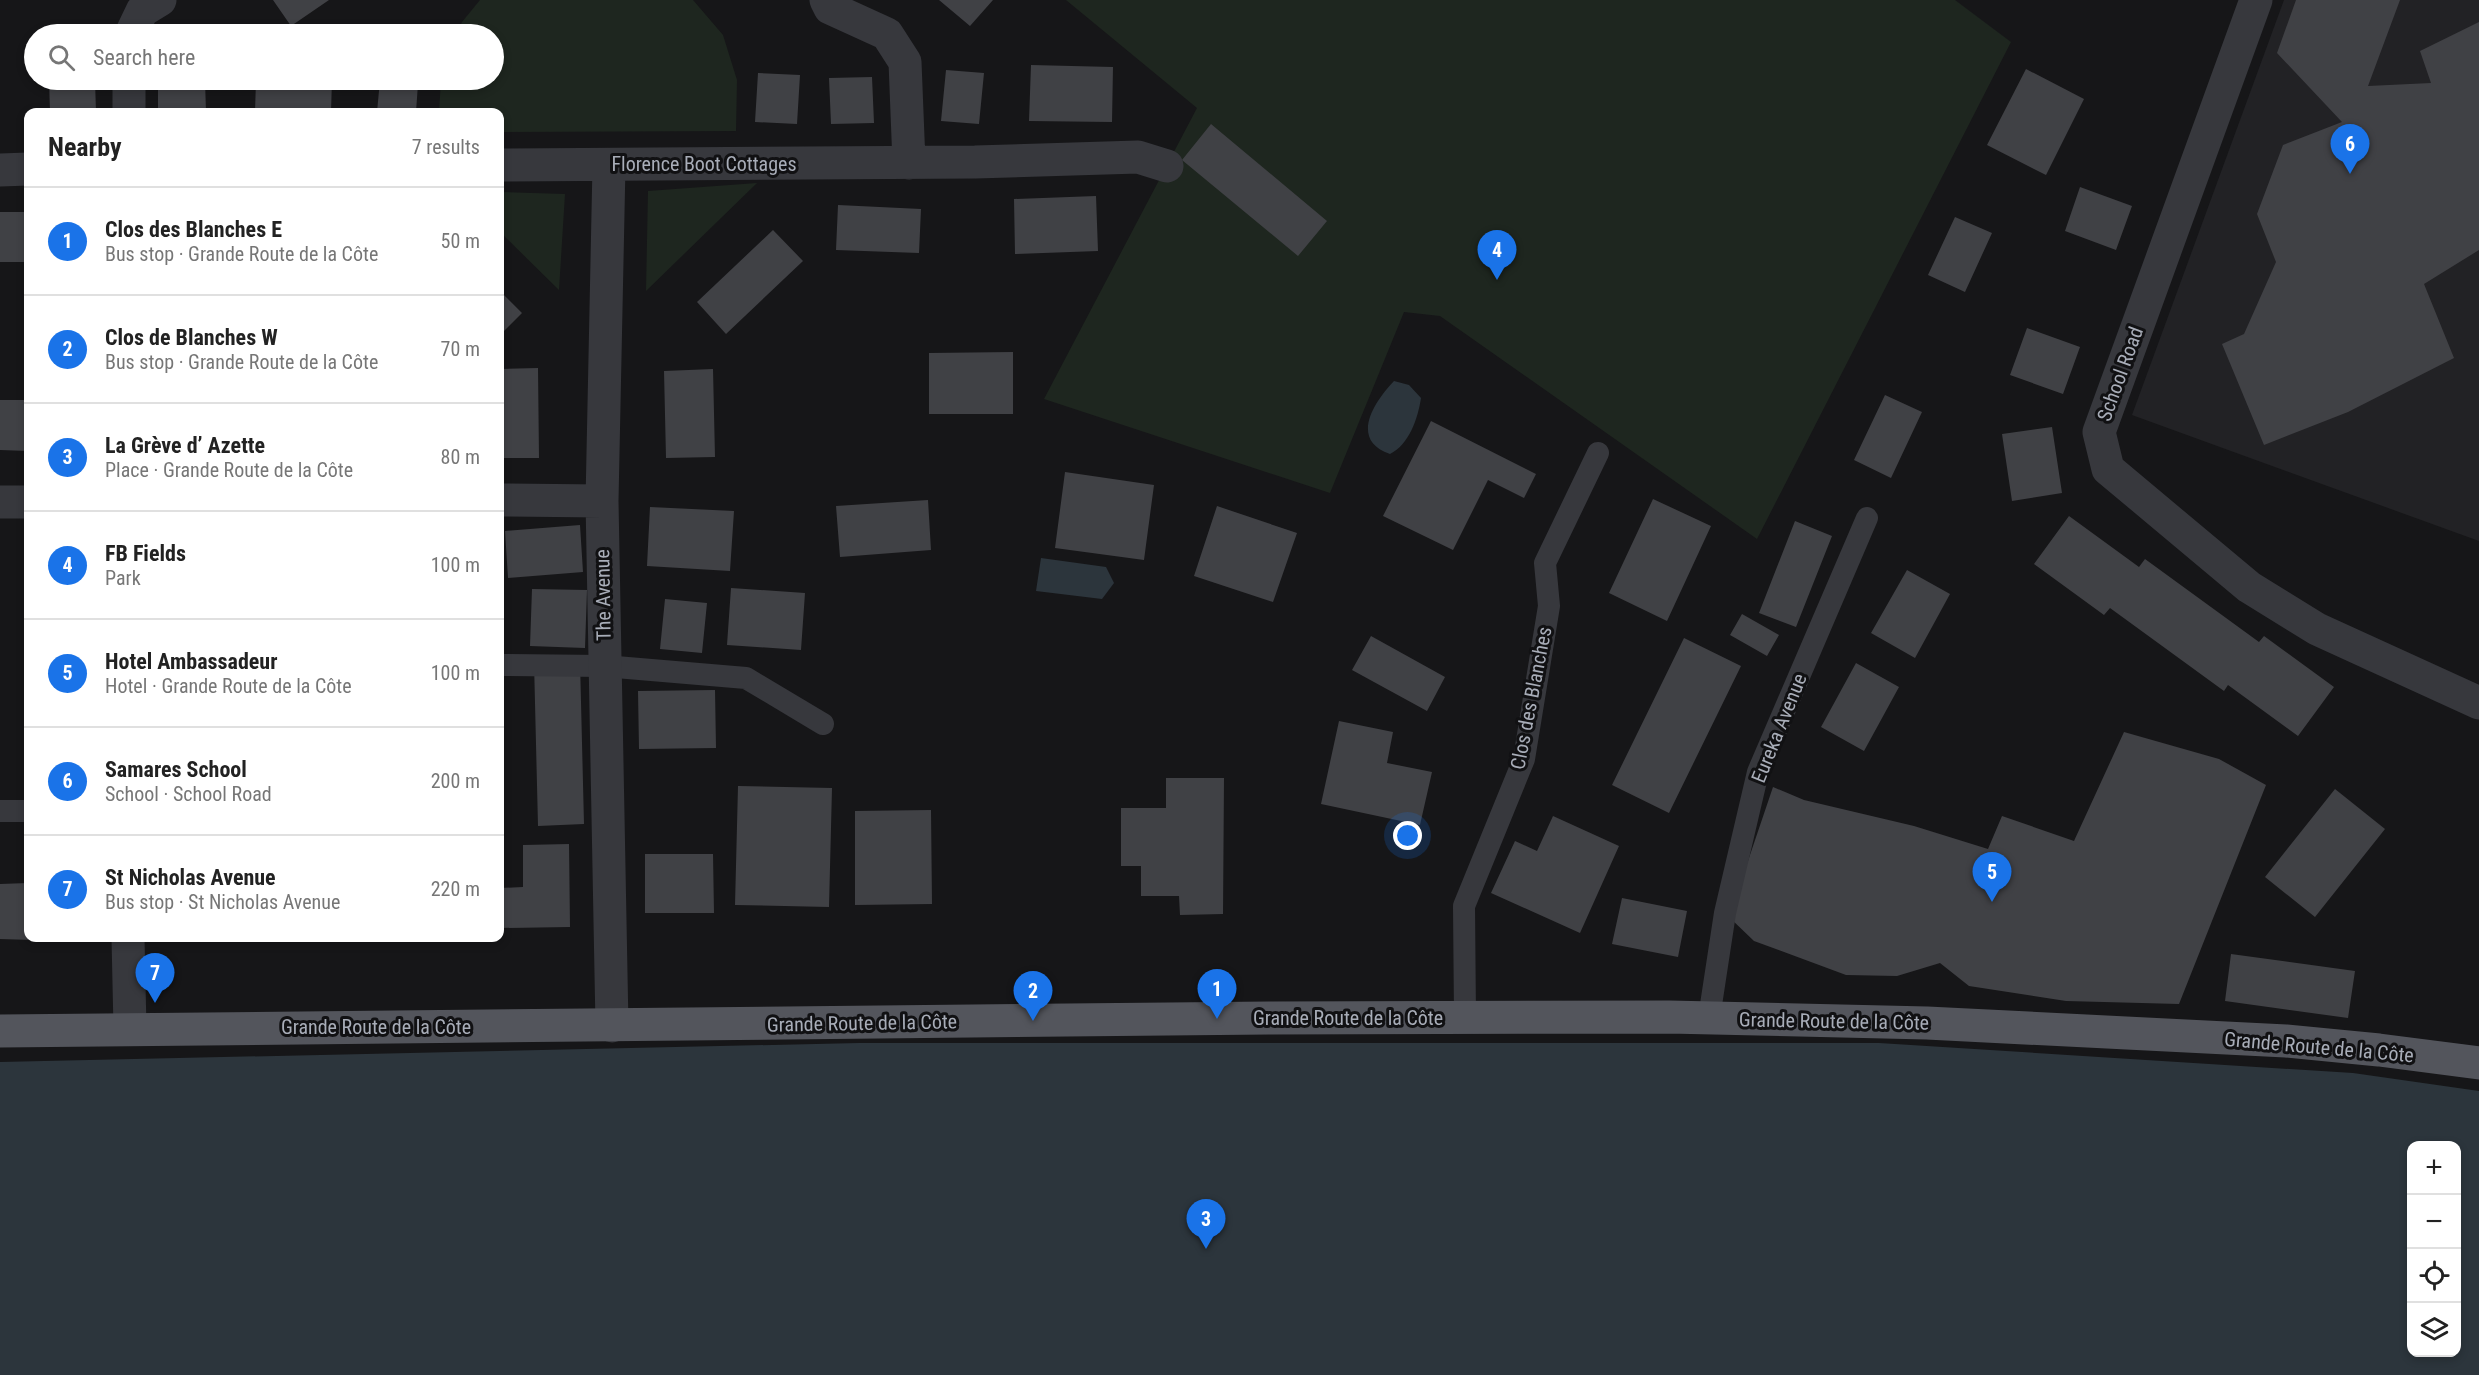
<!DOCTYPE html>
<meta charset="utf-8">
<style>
:root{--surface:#fff;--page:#f2f2f2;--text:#222;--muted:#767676;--line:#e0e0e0;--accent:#1a73e8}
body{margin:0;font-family:"Roboto Condensed",sans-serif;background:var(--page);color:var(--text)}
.controls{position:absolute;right:18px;bottom:18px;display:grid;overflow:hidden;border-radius:12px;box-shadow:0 3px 9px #0003}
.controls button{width:54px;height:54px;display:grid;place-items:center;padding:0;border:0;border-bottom:2px solid var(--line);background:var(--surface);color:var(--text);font:30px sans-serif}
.you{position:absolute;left:1408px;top:836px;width:21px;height:21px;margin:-15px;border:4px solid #fff;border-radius:50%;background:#1a73e8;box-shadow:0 0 0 9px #1a73e833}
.badge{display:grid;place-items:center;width:39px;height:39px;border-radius:50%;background:var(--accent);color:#fff;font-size:20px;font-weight:700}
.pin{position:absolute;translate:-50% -50px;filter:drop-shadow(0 2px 3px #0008)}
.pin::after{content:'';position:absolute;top:32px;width:21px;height:18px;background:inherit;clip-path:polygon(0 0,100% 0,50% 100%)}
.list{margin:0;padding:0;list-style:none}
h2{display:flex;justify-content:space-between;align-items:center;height:78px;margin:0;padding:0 24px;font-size:26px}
h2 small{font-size:20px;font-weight:400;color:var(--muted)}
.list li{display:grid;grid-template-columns:39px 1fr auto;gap:18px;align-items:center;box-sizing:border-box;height:108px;padding:0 24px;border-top:2px solid var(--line)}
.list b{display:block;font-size:22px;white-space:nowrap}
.list p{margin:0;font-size:20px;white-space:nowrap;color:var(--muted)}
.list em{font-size:20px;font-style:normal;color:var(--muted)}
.icon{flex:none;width:33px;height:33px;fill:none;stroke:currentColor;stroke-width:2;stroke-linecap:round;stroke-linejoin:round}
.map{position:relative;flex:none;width:2479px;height:1375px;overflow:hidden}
.search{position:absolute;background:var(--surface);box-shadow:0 3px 9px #0003;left:24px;top:24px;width:480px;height:66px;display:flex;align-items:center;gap:15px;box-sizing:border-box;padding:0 21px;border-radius:33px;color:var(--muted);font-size:22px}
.panel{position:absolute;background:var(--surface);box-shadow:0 3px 9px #0003;left:24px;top:108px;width:480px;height:834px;border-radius:12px}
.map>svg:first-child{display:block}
</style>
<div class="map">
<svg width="2479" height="1375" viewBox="0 0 2479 1375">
<rect width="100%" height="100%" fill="#161618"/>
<path fill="#222225" d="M2284 0H2479V541L2132 415Z"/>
<path fill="#1e261f" d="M480 0H693L723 35 737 80 736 131 500 132V112H439L441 80H494V34H456L462 22Z
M1066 0H1955L2011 42 1757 539 1440 316 1404 312 1330 493 1044 399 1197 108Z
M757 183 646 291 648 191Z
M500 192 565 194 559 290 500 232Z"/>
<path fill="#2c353c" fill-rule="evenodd" d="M1394 381 1409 385 1421 398C1418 418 1409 445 1390 454 1349 440 1374 402 1394 381Z
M1041 558 1106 567 1114 583 1102 599 1036 591Z
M859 1043H1879L2353 1073 2479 1091V1375H0V1062ZM2412 1146H2456V1352H2412Z"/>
<path fill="#404145" d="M273 0H329L291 26Z
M939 0H993L970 26Z
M2296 0H2400L2368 86 2431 83 2420 51 2479 22V250L2424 284 2454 358 2348 412 2264 445 2222 344 2244 334 2276 262 2257 214 2283 145 2342 122 2277 53Z
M1031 65 1113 67 1112 122 1029 121Z
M2026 69 2084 99 2046 175 1987 145Z
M946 70 984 73 979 124 941 121Z
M758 73 800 75 797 124 755 122Z
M872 77 874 123 831 124 829 78Z
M49 80H95L96 112H50Z
M158 80H205L206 112H158Z
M256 80H332L331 112H255Z
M380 80 418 84 416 112H377Z
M1211 124 1327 221 1298 256 1182 160Z
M2080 187 2132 206 2116 250 2065 231Z
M1096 196 1098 251 1015 254 1014 199Z
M838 205 921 209 919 253 836 250Z
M0 212H28V262H0Z
M1955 217 1992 233 1965 292 1928 275Z
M773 230 803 261 726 334 697 302Z
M500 291 522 313 500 335Z
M2027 328 2080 347 2063 394 2010 375Z
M1013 352V414H929V353Z
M538 368 539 458H500V369Z
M713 369 715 457 666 458 664 371Z
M1885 395 1922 412 1891 478 1854 460Z
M0 400H28V451L0 450Z
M1431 421 1536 474 1524 498 1488 480 1453 550 1383 516Z
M2052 427 2062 493 2012 501 2002 434Z
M1065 472 1154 485 1144 560 1055 548Z
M1653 499 1711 526 1667 621 1609 593Z
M928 500 931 550 840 557 836 506Z
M1217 506 1297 533 1273 602 1194 576Z
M650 507 734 511 730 571 647 566Z
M2069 516 2139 567 2145 559 2259 642 2264 636 2334 687 2298 736 2228 685 2224 691 2110 608 2104 615 2034 564Z
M1795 521 1832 536 1796 627 1759 613Z
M580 525 583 572 508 578 505 531Z
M1907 570 1950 594 1915 658 1871 633Z
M731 588 805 593 801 650 727 645Z
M532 589 587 590 585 648 530 646Z
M665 599 707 603 702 653 660 649Z
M1742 614 1779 635 1767 656 1730 635Z
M1371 636 1445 677 1427 711 1352 670Z
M1684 638 1741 666 1669 813 1612 785Z
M580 661 584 824 538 826 534 662Z
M1856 663 1899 687 1864 751 1821 727Z
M715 690 716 748 639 749 638 691Z
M1339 721 1393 732 1387 763 1432 772 1420 825 1321 804Z
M2124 732 2219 759 2266 785 2179 1004 2066 1001 1969 986 1940 963 1897 976 1846 975 1754 941 1729 917 1773 787 1804 800 1914 826 1988 849 2002 816 2074 841Z
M1166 778H1224L1223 914 1180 915 1179 896H1141V866H1121V808H1166Z
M738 786 832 788 829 907 735 905Z
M2335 789 2385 829 2315 917 2265 877Z
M931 810 932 904 855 905V811Z
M1553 816 1619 846 1580 933 1491 893 1515 841 1537 851Z
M569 844 570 927 500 928V888L523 887V845Z
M645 854H713L714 913H645Z
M28 883V938H97V942L0 939V884Z
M1622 898 1687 911 1678 957 1612 944Z
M2231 954 2355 971 2348 1018 2225 1001Z"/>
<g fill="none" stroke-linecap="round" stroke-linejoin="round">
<path stroke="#37383d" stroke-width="22" d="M500 665 604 666 746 678 823 724
M0 811H28
M1465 1017 1464 906 1524 759 1549 606 1545 563 1598 453
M1709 1018 1725 913 1758 772 1867 518"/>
<path stroke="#37383d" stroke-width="33" d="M826 0 830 8 887 34 905 62 909 163
M2256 0 2099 432 2108 469 2249 587 2317 629 2479 703
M131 34 142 11 160 0
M129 80V112
M500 165 975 162 1138 157 1167 166
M609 165 602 501 612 1026
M0 170 28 169
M500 500 602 501
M0 502H28
M128 938 130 1029"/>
<path stroke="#53555c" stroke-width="33" d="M0 1031 1269 1018 1669 1017 1927 1023 2286 1041 2379 1050 2479 1063"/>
</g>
<g text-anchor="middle" stroke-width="6" stroke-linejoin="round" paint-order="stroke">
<g font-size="20" fill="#a8adb8" stroke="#111113">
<text x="704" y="171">Florence Boot Cottages</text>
<text transform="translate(2120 374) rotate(-70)" y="7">School Road</text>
<text transform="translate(603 595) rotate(-91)" y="7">The Avenue</text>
<text transform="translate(1531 698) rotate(-79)" y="7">Clos des Blanches</text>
<text transform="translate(1779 728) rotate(-68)" y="7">Eureka Avenue</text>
<text x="1348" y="1025">Grande Route de la Côte</text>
<text transform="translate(1834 1021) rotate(1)" y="7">Grande Route de la Côte</text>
<text transform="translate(862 1023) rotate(-1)" y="7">Grande Route de la Côte</text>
<text x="376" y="1034">Grande Route de la Côte</text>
<text transform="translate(2319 1047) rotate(5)" y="7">Grande Route de la Côte</text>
</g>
</g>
</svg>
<div class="controls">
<button>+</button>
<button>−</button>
<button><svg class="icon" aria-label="locate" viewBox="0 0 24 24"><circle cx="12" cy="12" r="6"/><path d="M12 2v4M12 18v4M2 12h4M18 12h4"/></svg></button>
<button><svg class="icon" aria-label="layers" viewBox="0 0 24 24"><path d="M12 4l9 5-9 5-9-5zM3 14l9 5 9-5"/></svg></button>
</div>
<div class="you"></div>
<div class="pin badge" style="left:1217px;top:1019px">1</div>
<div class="pin badge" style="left:1033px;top:1021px">2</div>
<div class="pin badge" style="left:1206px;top:1249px">3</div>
<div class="pin badge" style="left:1497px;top:280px">4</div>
<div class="pin badge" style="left:1992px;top:902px">5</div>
<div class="pin badge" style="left:2350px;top:174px">6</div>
<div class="pin badge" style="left:155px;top:1003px">7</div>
<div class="search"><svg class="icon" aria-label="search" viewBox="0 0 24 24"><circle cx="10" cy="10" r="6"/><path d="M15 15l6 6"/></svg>Search here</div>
<section class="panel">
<h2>Nearby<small>7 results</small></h2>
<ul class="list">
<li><span class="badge">1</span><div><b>Clos des Blanches E</b><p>Bus stop · Grande Route de la Côte</p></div><em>50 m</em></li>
<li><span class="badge">2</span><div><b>Clos de Blanches W</b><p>Bus stop · Grande Route de la Côte</p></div><em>70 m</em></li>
<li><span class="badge">3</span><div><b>La Grève d’ Azette</b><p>Place · Grande Route de la Côte</p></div><em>80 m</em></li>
<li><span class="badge">4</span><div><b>FB Fields</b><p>Park</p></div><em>100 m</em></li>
<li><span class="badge">5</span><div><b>Hotel Ambassadeur</b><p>Hotel · Grande Route de la Côte</p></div><em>100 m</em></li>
<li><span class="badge">6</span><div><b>Samares School</b><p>School · School Road</p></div><em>200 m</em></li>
<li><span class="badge">7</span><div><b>St Nicholas Avenue</b><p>Bus stop · St Nicholas Avenue</p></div><em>220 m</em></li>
</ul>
</section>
</div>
